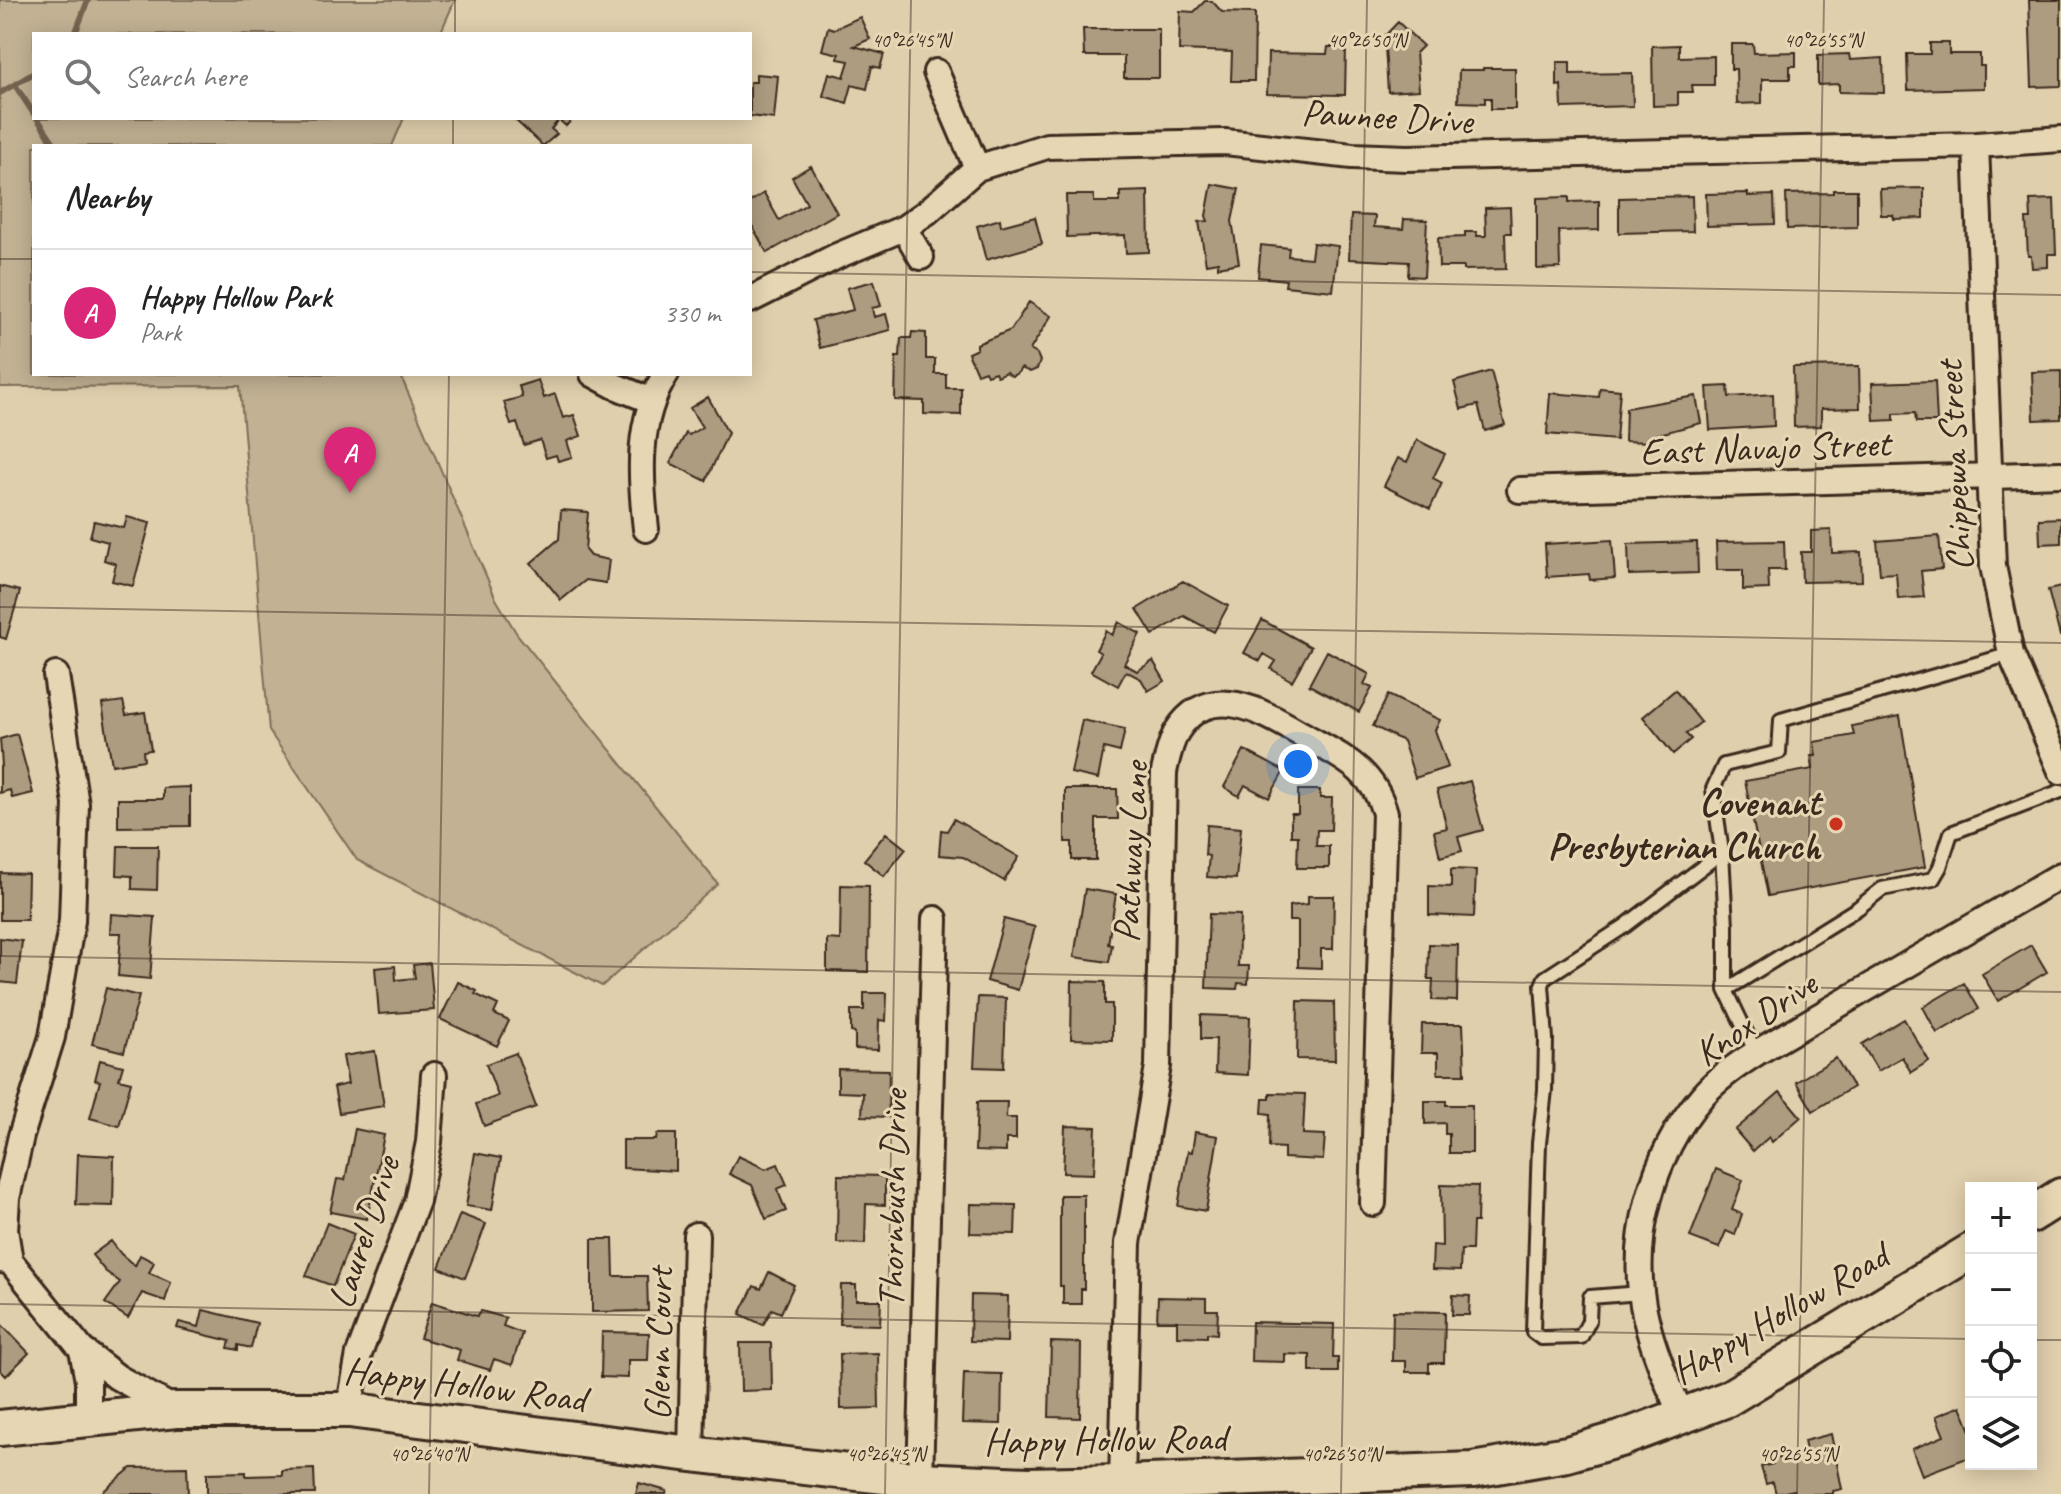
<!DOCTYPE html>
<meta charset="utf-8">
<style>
:root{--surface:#fff;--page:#f6f6f6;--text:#222;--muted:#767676;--line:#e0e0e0;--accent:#db2777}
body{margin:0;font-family:Caveat,sans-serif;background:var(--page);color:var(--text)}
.controls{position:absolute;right:24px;bottom:24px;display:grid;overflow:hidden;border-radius:0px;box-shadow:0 4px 20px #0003}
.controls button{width:72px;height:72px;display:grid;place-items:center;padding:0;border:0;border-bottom:2px solid var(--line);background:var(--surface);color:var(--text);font:40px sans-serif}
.you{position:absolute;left:1298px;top:764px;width:28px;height:28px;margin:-20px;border:6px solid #fff;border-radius:50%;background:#1a73e8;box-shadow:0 0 0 12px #1a73e833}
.badge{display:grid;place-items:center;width:52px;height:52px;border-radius:50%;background:var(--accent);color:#fff;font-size:26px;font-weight:700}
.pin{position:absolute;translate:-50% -66px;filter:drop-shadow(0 2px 4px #0008)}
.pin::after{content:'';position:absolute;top:42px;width:28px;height:24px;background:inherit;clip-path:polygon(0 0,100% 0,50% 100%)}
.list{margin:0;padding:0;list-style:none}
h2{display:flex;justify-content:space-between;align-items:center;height:104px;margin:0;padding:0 32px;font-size:34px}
h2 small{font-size:26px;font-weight:400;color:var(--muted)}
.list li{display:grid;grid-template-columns:52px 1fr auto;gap:24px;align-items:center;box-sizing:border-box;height:128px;padding:0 32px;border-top:2px solid var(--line)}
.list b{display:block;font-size:30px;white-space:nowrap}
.list p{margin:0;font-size:26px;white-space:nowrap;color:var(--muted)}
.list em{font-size:26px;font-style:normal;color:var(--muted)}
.icon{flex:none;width:44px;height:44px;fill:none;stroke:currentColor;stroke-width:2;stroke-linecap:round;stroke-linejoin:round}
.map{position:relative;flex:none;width:2061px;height:1494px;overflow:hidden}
.search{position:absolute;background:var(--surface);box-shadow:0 4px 20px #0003;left:32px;top:32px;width:720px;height:88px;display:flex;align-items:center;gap:20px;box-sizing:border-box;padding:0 28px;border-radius:0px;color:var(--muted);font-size:30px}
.panel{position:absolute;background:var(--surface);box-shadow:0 4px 20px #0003;left:32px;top:144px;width:720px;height:232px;border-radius:0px}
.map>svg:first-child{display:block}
</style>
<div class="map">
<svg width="2061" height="1494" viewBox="0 0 2061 1494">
<rect width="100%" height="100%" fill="#e0cfad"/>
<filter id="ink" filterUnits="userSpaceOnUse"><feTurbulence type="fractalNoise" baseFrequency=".0125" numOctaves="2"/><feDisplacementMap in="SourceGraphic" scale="16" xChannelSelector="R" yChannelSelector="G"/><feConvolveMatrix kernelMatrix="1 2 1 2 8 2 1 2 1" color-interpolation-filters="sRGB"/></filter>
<g filter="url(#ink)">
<path fill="#c2b193" stroke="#7e6e58" stroke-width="2" d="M0 0H455L440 34H34V118H404L392 146H34V374H400L496 599 517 634 718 884 602 986 357 860 269 731 240 386 0 387Z"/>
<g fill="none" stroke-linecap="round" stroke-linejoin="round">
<path stroke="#74634f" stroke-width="6" d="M75 34 88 0
M15 85 34 114
M0 93 34 73
M37 118 56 146"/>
</g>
<path fill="#ad9c80" stroke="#3b2a1e" stroke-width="2" d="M2029 0H2061V86L2032 87Z
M1205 1H1212L1222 12 1255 13 1254 81H1231L1232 52 1179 50 1180 11 1194 12Z
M860 17 870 39 854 46 884 54 880 68 872 66 867 89 852 85 847 103 823 96 829 73 844 77 849 61 838 59 839 54 822 50 828 27 834 29Z
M1398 22 1423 46 1416 53 1419 90 1388 92 1385 47 1379 42Z
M1083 29H1159V78H1124V56H1084Z
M1930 43H1949V54H1980V66H1984V88L1908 90 1907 54H1930Z
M1731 44H1753L1754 53 1796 52V66H1790V79H1762V103L1737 104 1736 69H1731Z
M1679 45V57L1714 56V85H1692L1693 92H1678V105L1653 106 1652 46Z
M1328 47H1346L1345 95 1267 94 1268 53 1327 54Z
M1849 54 1850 60 1883 58 1884 93 1839 92V84L1818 85V55Z
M1557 62H1570V74L1632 73 1633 106 1562 108 1561 85 1557 86Z
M1483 68H1515V109H1491V98H1485V103L1458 102 1459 70H1483Z
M756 74 778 76 774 119 750 116V82H756Z
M513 118H573L566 126 559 120 551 129 557 134 543 146Z
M811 166 837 213 767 253 750 222V202L764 193 779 220 807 204 792 177Z
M1212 184 1239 189 1232 221 1239 263 1218 267V262L1206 264 1199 222 1208 221 1206 216Z
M1924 188V218L1894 219 1893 215H1881L1880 189Z
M1833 190H1857V227L1787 229 1786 194 1833 193Z
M1148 191 1149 252 1126 253 1125 235 1067 237 1066 195H1094V202H1120V192Z
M1748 193V196L1774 195 1775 224 1707 226 1706 194Z
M1692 196 1693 231 1619 233V198Z
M1569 197V202L1599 201V230L1559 231 1560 268 1537 269V198Z
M2054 199 2056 254H2048V267L2032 268 2031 256H2028L2026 219H2031L2030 200Z
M1510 207 1511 233H1505L1506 269 1464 270V267H1439L1438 238 1465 237V232H1477V236H1486L1485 208Z
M1351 215 1375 216 1374 227 1403 229 1404 219 1427 220 1424 277 1408 276 1409 262 1349 259Z
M1035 217 1042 244 986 260 977 226 1000 219 1001 226Z
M1313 243 1338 246 1333 291 1285 286 1286 280 1258 277 1261 245 1289 248 1288 256 1311 258Z
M874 281 881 306 872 308 874 317 886 314 890 330 820 348 813 320 853 310 847 288Z
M1029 302 1051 316 1030 350 1037 354 1040 361 1037 369 1030 372 1021 368 1018 373 1012 376 1006 372 997 376 995 372 987 375 985 371 977 374 968 353 977 349V344L1011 330Z
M912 332 926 333V359H935V374H946V388H961V415L924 414V401L895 400 896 357H900L901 338H911Z
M1859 366 1860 408 1821 409V426L1794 427 1793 367Z
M1491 371 1505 425 1485 431 1478 405 1461 409 1454 382Z
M2061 371V419L2034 420 2032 372Z
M538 380 544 398 555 394 563 418 574 415 581 436 567 441 572 457 558 461 556 455 546 458 540 440 524 445 517 423 511 425 504 402 522 397 519 386Z
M1935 381 1937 422H1916L1915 413 1894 414V420L1874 421 1872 383Z
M1728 386 1729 397 1773 394 1774 426 1710 430 1707 387Z
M1600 388 1620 390 1616 440 1547 434 1550 393 1599 397Z
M1696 396 1701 423 1648 437 1649 442 1625 441 1626 408Z
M708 397 728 433 706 481 670 463 686 433 689 435 702 427 690 408Z
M1417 440 1445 454 1433 478 1442 483 1430 509 1384 486 1398 458 1407 462Z
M561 510 588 512 585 550 590 556 609 560 606 583 586 580 561 600 531 563 559 539Z
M127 517 150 523 133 586 112 581 116 564 104 560 108 542 90 537 94 521 124 528Z
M2061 518V543L2040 544 2039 519Z
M1831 530 1832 553 1861 552 1862 581 1802 582 1801 552H1811V531Z
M1939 536 1942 569 1921 571 1924 597 1898 599 1896 573 1880 574 1877 541Z
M1612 540 1615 578 1590 580 1589 574 1547 577 1545 544Z
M1784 541 1785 570H1768L1769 589 1743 590V570H1717L1716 542Z
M1697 542 1698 573 1629 575 1628 544Z
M1183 581 1228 606 1214 632 1184 616 1153 635 1137 609Z
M0 586 20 591 6 639 0 637Z
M2061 587V636H2060L2048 590Z
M1262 620 1311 647 1292 681 1271 669 1276 661 1264 654 1260 661 1244 653Z
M1119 622 1140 634 1124 664 1137 671 1153 661 1165 681 1148 691 1141 679 1126 671 1118 686 1091 671 1101 653 1096 650 1106 631 1112 635Z
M1327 651 1369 674 1364 684 1372 688 1359 712 1309 685Z
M1675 690 1701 722 1686 734 1691 739 1673 754 1643 717Z
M1388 695 1440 720 1435 730 1448 767 1415 778 1403 741 1373 726Z
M123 701 126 715 145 712 151 750 143 751 144 760 112 765 102 704Z
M1900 716 1925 867 1768 896 1745 781 1813 769 1811 756H1816L1814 742 1854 735 1852 726Z
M1082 720 1125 729 1120 752 1104 748 1098 779 1071 773Z
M17 734 33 793 12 798 10 790 0 793V767L2 766 0 739Z
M1244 750 1284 771 1269 798 1245 785 1239 796 1224 787Z
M1470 781 1483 830 1458 837 1462 851 1440 857 1434 831 1447 828 1437 790Z
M190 787V826L118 827V799H163V788Z
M1065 789H1117L1118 819H1096V860H1072V842H1065Z
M1298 790H1320V798H1332L1331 830H1317L1316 846H1329V868H1297L1298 836H1291V814H1298Z
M954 819 1019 857 1004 881 963 857 939 855 941 830 947 831Z
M1207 825 1241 828 1236 879 1207 877 1209 856 1205 855Z
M886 833 906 849 884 876 864 860Z
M118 846H158L157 890 132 889V876L117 875Z
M1451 869 1476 870 1474 917 1429 915V886L1451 887Z
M0 873 28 874 27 920H0Z
M841 885 869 886 868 972 827 971V939L840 940Z
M1085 889 1116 894 1108 944 1112 945 1109 962 1074 957Z
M1308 896H1334L1333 949H1321V968L1298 967V921H1289V906L1308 904Z
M111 914 155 917 150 979 118 976 121 933H110Z
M1209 914 1240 915 1238 966H1249L1248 984 1238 983 1237 989 1206 988Z
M1004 919 1035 927 1018 990 987 981Z
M0 938 22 941 17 984 0 982Z
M1429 944 1458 945 1457 1001 1432 1000 1433 979H1428Z
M2031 945 2047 972 1998 1001 1982 974Z
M430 963 434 1010 379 1014 375 968 395 966 396 980 415 978 413 965Z
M1072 981 1105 982V1004H1112V1040L1071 1039Z
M458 982 477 991 475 994 498 1005 494 1014 509 1021 497 1046 440 1019Z
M1964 983 1979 1009 1937 1033 1923 1007Z
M106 988 139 996 124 1052 92 1044Z
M864 993H887L886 1021 879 1020 878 1050 855 1049V1033L851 1032V1010H864Z
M978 997 1006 998 1004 1068 974 1067Z
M1298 1001 1334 1002 1335 1060 1297 1059Z
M1201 1015 1250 1017 1248 1075 1215 1073 1216 1039H1201Z
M1904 1019 1929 1061 1911 1072 1902 1057 1878 1071 1862 1044Z
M1422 1024H1463L1465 1074H1438V1053H1421Z
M375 1051 384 1106 339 1113 334 1087 348 1084 343 1056Z
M516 1053 536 1107 484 1126 476 1104 498 1096 486 1064Z
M1836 1058 1853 1087 1813 1111 1796 1082Z
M100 1060 123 1066 119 1079 131 1082 119 1126 90 1118 100 1081 95 1080Z
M838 1069 889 1070 888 1117 862 1116 863 1093 838 1092Z
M1780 1092 1801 1117 1772 1142 1769 1137 1753 1151 1735 1130Z
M1270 1093 1305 1094 1303 1134 1325 1135 1323 1160 1284 1158V1148L1269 1147 1270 1114 1262 1113 1263 1099H1270Z
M1425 1101H1446V1105H1472V1153H1449V1134H1445V1123L1425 1124Z
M977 1102H1007L1006 1118H1016V1139H1006V1152L975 1151Z
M1065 1126 1096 1127 1094 1174 1063 1173Z
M355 1129 384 1135 367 1219 330 1212 337 1179 345 1180Z
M1195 1132 1218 1136 1206 1211 1178 1206 1188 1151 1192 1152Z
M657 1134H676V1171L623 1168V1140H656Z
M475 1153 501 1158 492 1210 466 1206Z
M78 1154 114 1156 113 1206 76 1205Z
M738 1156 766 1169 778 1164 787 1185 777 1189 786 1211 766 1219 752 1185 729 1174Z
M1716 1169 1743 1180 1732 1210 1742 1214 1735 1235 1726 1231 1719 1248 1690 1237Z
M838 1175 885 1176V1205L866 1204 865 1244 837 1243Z
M1441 1185 1478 1186 1477 1222H1473L1472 1250H1461L1460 1271 1432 1270 1433 1245 1442 1246Z
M1060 1195H1084V1289H1081V1304H1063V1286H1060Z
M971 1204 1016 1205 1015 1234 970 1233Z
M460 1214 486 1224 465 1278 439 1268Z
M327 1223 354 1234 333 1286 306 1276Z
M592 1239H613L614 1276H647L648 1311 592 1312Z
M111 1241 121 1254 135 1266 140 1255 154 1262 149 1273 171 1282 165 1301 142 1293 128 1318 105 1303 120 1282 105 1271 92 1255Z
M769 1272 794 1285 781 1313 772 1309 763 1325 740 1314 754 1286 761 1289Z
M841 1285H856V1300H881L880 1325 840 1324Z
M971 1295 1008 1296 1007 1342 970 1341Z
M1453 1295 1470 1296 1469 1315H1452Z
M1158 1297 1206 1298V1310H1218L1217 1334 1207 1333V1337L1177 1336V1321H1157Z
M432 1302 477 1316 481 1311 506 1318 503 1326 522 1333 512 1365 494 1359 490 1370 457 1360 460 1350 420 1338Z
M203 1310 257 1323 251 1348 238 1345V1350L228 1348 230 1341 177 1328 179 1322 199 1327Z
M1393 1311 1445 1312 1444 1363H1429V1372H1406V1361H1392Z
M1252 1322 1334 1324 1333 1358H1338V1372H1310V1355L1285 1354V1362L1251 1361Z
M1 1324 29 1353 6 1376 0 1370Z
M602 1332 649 1333 648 1360H628V1378L601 1377Z
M1051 1342 1081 1343 1080 1418 1049 1417Z
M740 1343H771L772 1390 741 1391Z
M878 1353 879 1408 841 1409 840 1354Z
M964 1373 1002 1374 1001 1424 962 1423Z
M1961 1406 1971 1431V1459H1964L1922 1475 1912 1449 1944 1436 1936 1416Z
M1831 1434 1842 1489 1833 1491V1494H1795L1794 1490 1776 1494 1773 1482 1766 1484 1761 1467 1773 1464 1772 1460 1806 1451 1804 1441Z
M187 1467 188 1494H100L131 1468Z
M314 1469 315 1494H207V1473L246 1472V1476L282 1475V1470Z
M639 1483 667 1491 666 1494H636Z"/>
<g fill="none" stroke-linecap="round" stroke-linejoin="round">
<g stroke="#3b2a1e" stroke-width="18">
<path id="service" d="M1726 990 1858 908 1882 889 1933 879 1940 867 1951 833 2061 791
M1756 1053 1726 990V926L1722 852 1713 789 1724 765 1779 752 1781 720 2011 654
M1641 1293 1590 1297 1589 1321 1581 1337 1541 1338 1533 1332 1539 1143 1545 1090 1546 1039 1542 985 1545 978 1625 926 1722 852"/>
</g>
<g stroke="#3b2a1e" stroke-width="30">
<path id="minor" d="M936 72 977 168
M1976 145 1993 566 2011 654 2061 771
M904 228 921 257
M750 300 837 256 904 228 927 212 977 168 1047 146 1225 142 1352 156 1407 158 1976 145 2061 139
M593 374 615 386 652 401
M1520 490 2061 474
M646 529C640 477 636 420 666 374
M0 1260 10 1261 82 1350 88 1381V1418
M10 1261 5 1230 7 1198 21 1136 52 1037 72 921 76 804 56 675
M82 1350 117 1377 176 1410
M349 1410 359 1354 417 1201 429 1142 434 1075
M1682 1417C1669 1386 1654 1353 1646 1319 1627 1243 1652 1154 1703 1095 1718 1078 1737 1065 1756 1053L2061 875
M691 1454 696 1235
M920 1480 935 919
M1122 1483 1128 1243 1158 1066 1164 772C1167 759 1170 743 1177 731 1210 679 1265 713 1303 735 1341 757 1372 768 1385 813L1373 1203"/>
</g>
<g stroke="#3b2a1e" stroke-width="40">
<path id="secondary" d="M2031 1215 2061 1196
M0 1428 176 1410H349L691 1454 920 1480 1028 1485 1122 1483 1473 1470 1567 1454 1620 1439 1727 1399 1971 1251"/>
</g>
<use href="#service" stroke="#e7d6b3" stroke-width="12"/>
<use href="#minor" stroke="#e7d6b3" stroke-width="24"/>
<use href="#secondary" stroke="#e7d6b3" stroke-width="34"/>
</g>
</g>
<path fill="none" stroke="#3b2a1e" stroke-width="2" stroke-opacity="0.45" d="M455 34V0M453 146V118M0 259H34M750 272 2061 295M0 607 2061 643M0 956 2061 992M0 1304 1971 1339M2031 1340H2061M429 1494 449 374M885 1494 911 0M1341 1494 1367 0M1797 1494 1824 0"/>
<circle fill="#c8321e" stroke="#e7d6b3" stroke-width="3" cx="1836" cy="824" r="8"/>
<g text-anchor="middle" stroke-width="6" stroke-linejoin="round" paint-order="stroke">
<g font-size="38" fill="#3b2a1e" stroke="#e7d6b3">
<text transform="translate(1387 116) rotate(3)" y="13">Pawnee Drive</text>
<text transform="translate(1765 447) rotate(-2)" y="13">East Navajo Street</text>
<text transform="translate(1954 466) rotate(-93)" y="13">Chippewa Street</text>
<text transform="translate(1130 852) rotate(-87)" y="13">Pathway Lane</text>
<text transform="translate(1755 1018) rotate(-34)" y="13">Knox Drive</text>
<text transform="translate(892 1199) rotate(-89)" y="13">Thornbush Drive</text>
<text transform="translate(363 1232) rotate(-72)" y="13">Laurel Drive</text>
<text transform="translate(1779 1313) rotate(-30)" y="13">Happy Hollow Road</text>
<text transform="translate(658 1344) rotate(-89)" y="13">Glenn Court</text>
<text transform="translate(465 1384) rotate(7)" y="13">Happy Hollow Road</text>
<text transform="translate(1105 1439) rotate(-1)" y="13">Happy Hollow Road</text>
</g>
<g font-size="38" font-weight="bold" fill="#3b2a1e" stroke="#e7d6b3" text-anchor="end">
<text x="1820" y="815">Covenant<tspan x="1820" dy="44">Presbyterian Church</tspan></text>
</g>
</g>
<g font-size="20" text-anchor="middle" fill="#3b2a1e" stroke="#e7d6b3" stroke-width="6" stroke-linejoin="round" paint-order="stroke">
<text x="911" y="47">40°26'45"N</text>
<text x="1367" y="47">40°26'50"N</text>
<text x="1823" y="47">40°26'55"N</text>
<text x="429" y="1461">40°26'40"N</text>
<text x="886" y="1461">40°26'45"N</text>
<text x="1342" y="1461">40°26'50"N</text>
<text x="1798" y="1461">40°26'55"N</text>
</g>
</svg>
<div class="controls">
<button>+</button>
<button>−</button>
<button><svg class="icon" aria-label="locate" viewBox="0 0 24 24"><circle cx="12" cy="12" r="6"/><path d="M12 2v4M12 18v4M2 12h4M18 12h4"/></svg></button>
<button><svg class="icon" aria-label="layers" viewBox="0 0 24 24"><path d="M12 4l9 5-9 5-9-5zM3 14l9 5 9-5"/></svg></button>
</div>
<div class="you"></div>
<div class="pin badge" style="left:350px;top:493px">A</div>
<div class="search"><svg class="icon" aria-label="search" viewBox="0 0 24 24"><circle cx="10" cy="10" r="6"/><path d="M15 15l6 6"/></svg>Search here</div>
<section class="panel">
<h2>Nearby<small></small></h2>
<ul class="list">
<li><span class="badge">A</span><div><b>Happy Hollow Park</b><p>Park</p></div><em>330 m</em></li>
</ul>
</section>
</div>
